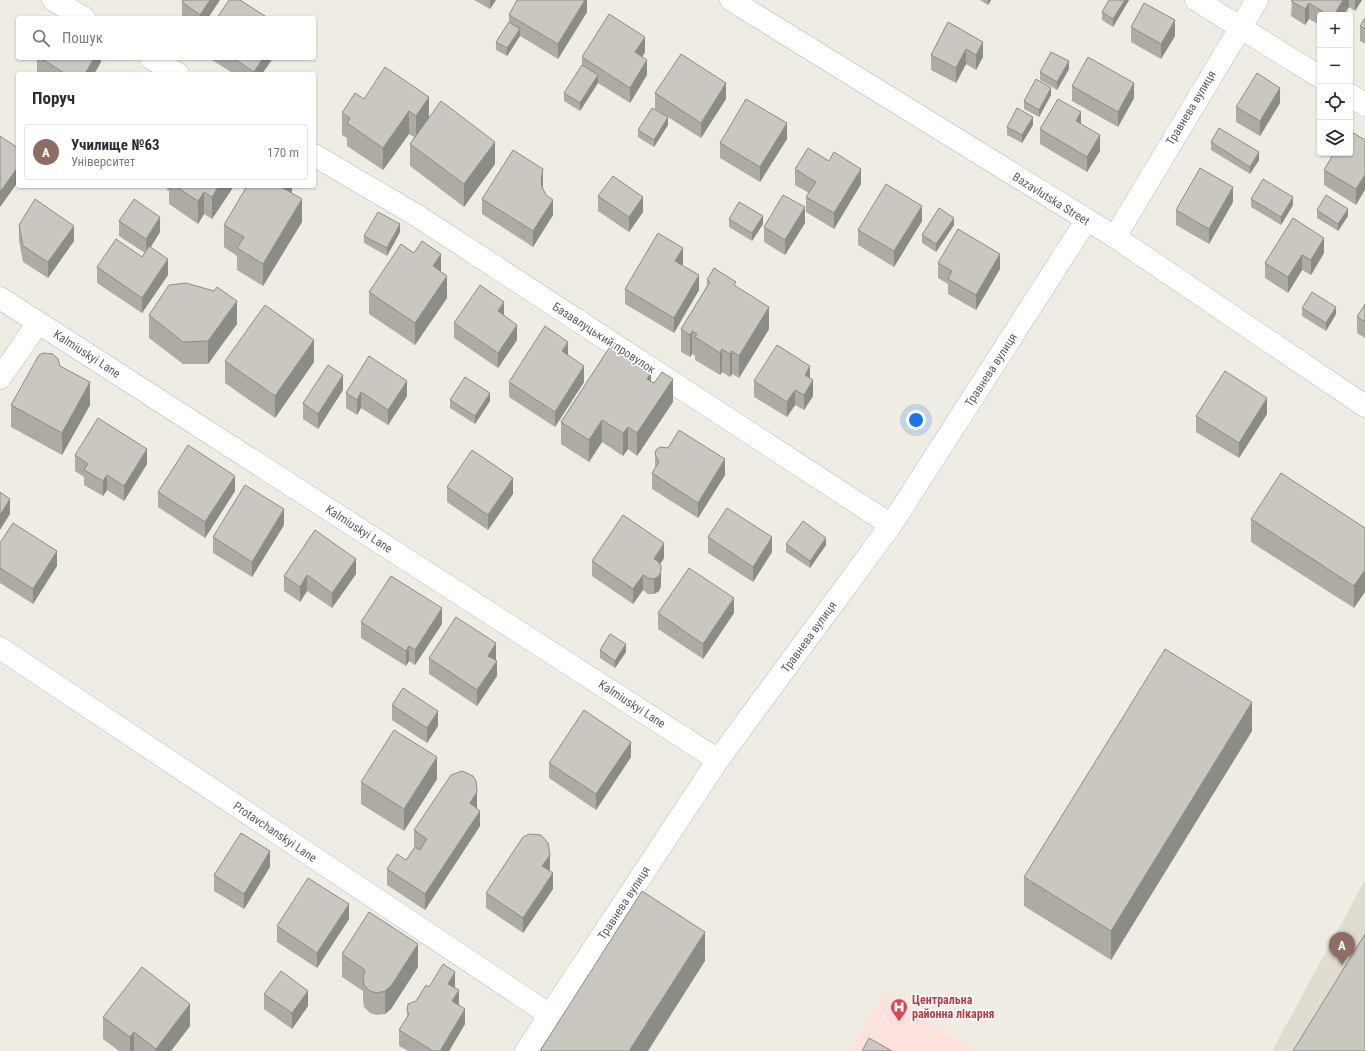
<!DOCTYPE html>
<html lang="uk">
<meta charset="utf-8">
<style>
:root{--surface:#fff;--page:#f2f2f3;--text:#2b2b33;--muted:#7c7c81;--line:#e1e1e2;--accent:#d93025}
body{margin:0;font-family:"Roboto Condensed",sans-serif;background:var(--page);color:var(--text)}
.controls{position:absolute;right:12px;top:12px;display:grid;overflow:hidden;border-radius:4px;box-shadow:0 1px 3px #0004}
.controls button{width:36px;height:36px;display:grid;place-items:center;padding:0;border:0;border-bottom:1px solid var(--line);background:var(--surface);color:var(--text);font:20px sans-serif}
.you{position:absolute;left:916px;top:420px;width:14px;height:14px;margin:-10px;border:3px solid #fff;border-radius:50%;background:#1a73e8;box-shadow:0 0 0 6px #1a73e833}
.badge{display:grid;place-items:center;width:26px;height:26px;border-radius:50%;background:var(--accent);color:#fff;font-size:13px;font-weight:700}
.pin{position:absolute;translate:-50% -33px;filter:drop-shadow(0 1px 2px #0008)}
.pin::after{content:'';position:absolute;top:21px;width:14px;height:12px;background:inherit;clip-path:polygon(0 0,100% 0,50% 100%)}
.list{margin:0;padding:0;list-style:none}
h2{display:flex;justify-content:space-between;align-items:center;height:52px;margin:0;padding:0 16px;font-size:17px}
h2 small{font-size:13px;font-weight:400;color:var(--muted)}
.list li{display:grid;grid-template-columns:26px 1fr auto;gap:12px;align-items:center;box-sizing:border-box;height:56px;margin:0 8px 8px;padding:0 8px;border:1px solid var(--line);border-radius:4px}
.list b{display:block;font-size:15px;white-space:nowrap}
.list p{margin:0;font-size:13px;white-space:nowrap;color:var(--muted)}
.list em{font-size:13px;font-style:normal;color:var(--muted)}
.icon{flex:none;width:22px;height:22px;fill:none;stroke:currentColor;stroke-width:2;stroke-linecap:round;stroke-linejoin:round}
.map{position:relative;flex:none;width:1365px;height:1051px;overflow:hidden}
.search{position:absolute;background:var(--surface);box-shadow:0 1px 3px #0004;left:16px;top:16px;width:300px;height:44px;display:flex;align-items:center;gap:10px;box-sizing:border-box;padding:0 14px;border-radius:4px;color:var(--muted);font-size:15px}
.panel{position:absolute;background:var(--surface);box-shadow:0 1px 3px #0004;left:16px;top:72px;width:300px;height:116px;border-radius:4px}
.map>svg:first-child{display:block}
</style>
<div class="map">
<svg width="1365" height="1051" viewBox="0 0 1365 1051">
<rect width="100%" height="100%" fill="#efede3"/>
<path fill="#dfdcd2" d="M1365 880V1051H1272Z"/>
<path fill="#fde2de" d="M884 993 976 1051H850Z"/>
<g fill="none" stroke-linecap="round" stroke-linejoin="round">
<g stroke="#b8bbc0" stroke-width="23">
<path id="minor" d="M53 0 84 18
M731 0 1115 237 1365 406
M1196 0 1320 77
M151 58 178 74
M1350 95 1365 105
M314 155 416 215 891 525
M1115 237 1257 0
M0 298 718 760
M0 378 38 323
M0 648 550 1015
M526 1051 718 760 891 525 1086 221"/>
</g>
<use href="#minor" stroke="#fff" stroke-width="22"/>
</g>
<path fill="#aeaba5" d="M183 0H220L208 18H182V2Z
M474 0H496L490 9Z
M587 0V12L558 59 520 36 507 56 496 50V42L509 22V15Z
M980 0H991L988 5Z
M1109 0H1129L1113 27 1102 20V12Z
M1292 0H1362L1355 11 1349 7 1344 15H1320V25L1309 19 1305 25 1291 16Z
M1365 18V44L1360 41V26Z
M948 22 983 57 976 70 966 64 956 83 931 70V55Z
M1131 27 1175 36 1161 59 1131 42Z
M645 52 642 57 647 75 630 103 598 83 580 111 564 101V93L582 65V57Z
M37 58H101V62L94 74H41L37 72Z
M209 58H273L262 74H234Z
M1069 69 1057 90 1040 80V72Z
M1072 86 1134 98 1118 127 1072 101Z
M655 93 726 99 701 138 655 109Z
M1051 95 1039 117 1024 109V101Z
M364 99 429 117 495 164 464 207 410 166V144L414 137 409 134 383 170 347 146V138L342 135V113Z
M1280 103 1260 136 1236 122V107Z
M1081 124 1100 151 1087 172 1040 144V129Z
M668 125 654 147 638 137V130Z
M1033 125 1022 143 1007 135V127Z
M787 139 760 182 720 158V143Z
M1365 140 1356 205 1324 185V170Z
M1211 142 1259 160 1250 174 1211 150Z
M795 169 861 184 834 229 806 212V197L809 193 795 185Z
M543 185 542 188 553 215 533 247 482 214V199Z
M167 186H234L212 219 204 214 198 224 169 204V191L167 190Z
M292 186V193L302 222 263 286 237 270V256L224 247V225Z
M598 196 643 212 629 232 598 211Z
M1251 199 1293 205 1281 225 1251 207Z
M1233 202 1209 244 1176 225V210Z
M1317 210 1348 216 1338 231 1317 218Z
M1293 218 1324 253 1311 275 1302 270 1288 293 1265 278V263Z
M729 219 763 224 752 241 729 227Z
M119 221 160 232 151 247 168 275 142 313 97 283V267L142 257 145 253 119 236Z
M922 221 894 267 858 245V230Z
M805 223 785 255 764 242V227Z
M19 225 74 241 48 278 23 262 19 241Z
M954 225 936 252 922 243V235Z
M400 232 387 256 364 243V236Z
M938 263 1000 269 976 310 948 294V284L938 278Z
M683 264 682 265 699 290 674 333 625 304V289Z
M441 272 447 298 415 345 369 314V292Z
M707 280 736 286 769 329 739 378 732 374 730 377 722 372 720 375 695 360V356L692 354 690 357 681 352V329L707 286Z
M214 291 237 324 208 364H183L149 338V315Z
M1365 304V338L1357 333V317Z
M1302 308 1336 314 1326 331 1302 316Z
M454 323 517 340 498 368 454 338Z
M369 356 407 396 388 425 361 408 357 415 346 408V393Z
M630 360 651 381 673 402 637 456 628 449 623 456 602 442 589 462 561 444V422Z
M225 361 314 362 275 418 225 383Z
M60 366 90 405 62 455 11 427V405Z
M810 378 813 396 804 410 795 405 787 417 754 397V381Z
M509 382H584L555 427 509 397Z
M343 390 318 429 303 419V403Z
M450 400 490 401 475 424 450 408Z
M1267 414 1239 458 1196 432V416Z
M668 448 725 475 698 518 652 489V473L655 469V454Z
M75 455 147 464 124 501 107 490 103 496 84 485V477L75 471Z
M447 487 513 494 488 530 447 502Z
M235 491 205 538 158 507V492Z
M1251 519 1365 528 1354 608 1251 542Z
M284 525 252 577 213 553V537Z
M708 537 772 552 753 582 708 553Z
M0 543 57 566 33 604 0 583Z
M786 544 826 545 810 568 786 552Z
M664 558 660 564 661 586 659 591 654 594H648L643 590 633 604 592 576V561Z
M356 574 332 608 307 591 300 602 284 591V576Z
M658 613H734L703 659 658 629Z
M361 622 442 624 415 665 409 661 406 666 361 638Z
M600 650 626 652 615 668 600 658Z
M429 658 496 659 495 660 497 676 477 706 429 674Z
M392 705 438 726 427 743 392 720Z
M1252 731 1111 960 1024 906V877Z
M631 757 596 810 549 778V763Z
M437 779 404 831 361 804V782Z
M476 808 480 826 425 910 387 885V869L406 860 415 847 414 846V830L477 808Z
M270 867 244 909 214 891V875Z
M550 870 549 871 553 889 523 933 486 908V893Z
M349 919 317 968 277 942V926Z
M342 954 418 967 391 1009 385 1014 377 1015 370 1013 364 1007 363 1000V991L342 977Z
M429 987H455V988L459 1005 465 1024 449 1051H408L399 1046V1030L407 1017V1011Z
M264 994 308 1006 292 1029 264 1009Z
M103 1017 190 1026 171 1051H119L103 1039Z"/>
<path fill="#8d8b86" d="M210 0H220L208 18H200V15Z
M490 0H496L490 9Z
M585 0H587V12L558 59V44Z
M988 0H991L988 5Z
M1125 0H1129L1113 27V19Z
M1343 0H1349V7L1344 15H1334Z
M1355 0H1362L1355 11Z
M1309 3V19L1305 25V9Z
M1175 20V36L1161 59V44Z
M520 29V36L507 56V48Z
M645 37V52L635 68V52Z
M983 42V57L976 70V55Z
M966 49V64L956 83V68Z
M94 58H101V62L94 74H85Z
M263 58H273L262 74H254V72Z
M647 60V75L630 103V88Z
M1069 61V69L1057 90V82Z
M598 75V83L580 111V103Z
M726 83V99L701 138V123Z
M1134 83V98L1118 127V112Z
M1051 88V95L1039 117V110Z
M1280 88V103L1260 136V121Z
M429 97V120L416 139V116Z
M409 111V134L383 170V148Z
M1081 112V127L1076 121Z
M668 117V125L654 147V140Z
M1033 117V125L1022 143V135Z
M787 123V139L760 182V167Z
M1100 135V151L1087 172V157Z
M495 142V164L464 207V184Z
M1259 152V160L1250 174V167Z
M18 167V182L0 207V192Z
M543 169V185L541 197V181Z
M861 169V184L834 229V213Z
M1365 175V190L1356 205V189Z
M219 186H234L212 219V197Z
M284 186H292V196L283 188Z
M1233 187V202L1209 244V229Z
M204 192V214L198 224V201Z
M643 197V212L629 232V217Z
M1293 197V205L1281 225V217Z
M302 199V222L263 286V264Z
M553 200V215L533 247V231Z
M922 206V221L894 267V251Z
M805 207V223L785 255V240Z
M1348 209V216L1338 231V224Z
M763 216V224L752 241V233Z
M160 217V232L146 254V239Z
M954 218V225L936 252V244Z
M400 224V232L387 256V248Z
M74 226V241L48 278V262Z
M1324 238V253L1311 275V260Z
M683 248V264L675 276V261Z
M441 254V277L433 266Z
M1000 254V269L976 310V295Z
M1302 255V270L1288 293V277Z
M168 259V275L142 313V298Z
M699 275V290L674 333V318Z
M447 276V298L415 345V323Z
M237 301V324L208 364V341Z
M504 302V317L498 311Z
M769 307V329L739 378V356Z
M1336 307V314L1326 331V323Z
M517 325V340L498 368V353Z
M692 331V354L690 357V335Z
M314 340V362L275 418V396Z
M568 342V357L562 351Z
M722 349V372L720 375V353Z
M732 351V374L730 377V354Z
M630 352V375L627 358Z
M584 366V382L555 427V412Z
M810 366V382L805 375Z
M651 373V396L647 379Z
M343 375V390L318 429V414Z
M673 379V402L637 456V433Z
M813 380V396L804 410V395Z
M407 381V396L388 425V410Z
M90 382V405L62 455V433Z
M795 390V405L787 417V402Z
M361 392V408L357 415V400Z
M490 393V401L475 424V416Z
M1267 398V414L1239 458V443Z
M602 420V442L589 462V440Z
M628 427V449L623 456V433Z
M147 449V464L124 501V486Z
M725 459V475L698 518V503Z
M107 475V490L103 496V481Z
M235 476V491L205 538V522Z
M513 478V494L488 530V515Z
M10 499V514L0 530V515Z
M284 509V525L252 577V562Z
M772 537V552L753 582V567Z
M826 538V545L810 568V561Z
M664 543V558L654 574V559Z
M57 551V566L33 604V589Z
M356 559V574L332 608V593Z
M661 566V586L659 591 654 594V579Z
M1365 570V592L1354 608V586Z
M307 575V591L300 602V587Z
M643 575V590L633 604V589Z
M734 598V613L703 659V644Z
M442 608V624L415 665V650Z
M496 643V659L488 671V656Z
M626 644V652L615 668V661Z
M409 646V661L406 666V651Z
M497 661V676L477 706V690Z
M1252 702V731L1111 960V931Z
M438 711V726L427 743V728Z
M631 742V757L596 810V794Z
M437 757V779L404 831V809Z
M477 792V808L470 819V803Z
M480 811V826L425 910V894Z
M270 851V867L244 909V894Z
M550 855V870L542 881V866Z
M553 873V889L523 933V918Z
M349 904V919L317 968V953Z
M705 932V961L648 1051H629Z
M418 944V967L391 1009 385 1014V991Z
M455 972V987L448 999V984Z
M459 990V1006L452 1001Z
M308 991V1006L292 1029V1013Z
M190 1004V1026L171 1051H156V1049Z
M465 1009V1024L449 1051H440Z
M134 1032V1051H130V1037Z"/>
<path fill="#cac7c0" stroke="#8d8b86" d="M183 0H210L200 15 182 2Z
M229 0H240L268 18H217Z
M517 0H585L558 44 509 15Z
M1109 0H1125L1113 19 1102 12Z
M1292 0H1343L1334 15H1328L1309 3 1305 9 1291 1Z
M1144 3 1175 20 1161 44 1131 27Z
M609 14 645 37 635 52 647 60 630 88 582 57Z
M1365 18V29L1360 26Z
M509 22 520 29 507 48 496 42Z
M948 22 983 42 976 55 966 49 956 68 931 55Z
M1051 52 1069 61 1057 82 1040 72Z
M681 54 726 83 701 123 655 93Z
M1088 57 1134 83 1118 112 1072 86Z
M40 58H94L85 74H66Z
M233 58H263L254 72Z
M582 65 598 75 580 103 564 93Z
M385 67 429 97 416 116 409 111 383 148 347 123 350 118 342 113 355 93 364 99Z
M1257 73 1280 88 1260 121 1236 107Z
M1036 79 1051 88 1039 110 1024 101Z
M746 99 787 123 760 167 720 143Z
M1058 99 1081 112 1076 121 1100 135 1087 157 1040 129Z
M441 101 495 142 464 184 410 144Z
M652 108 668 117 654 140 638 130Z
M1017 108 1033 117 1022 135 1007 127Z
M1219 128 1259 152 1250 167 1211 142Z
M1350 131 1365 140V175L1356 189 1324 170 1334 153H1350Z
M0 136 18 148V167L0 192Z
M808 148 829 161 834 152 861 169 834 213 806 197 816 182 795 169Z
M513 150 543 169 541 181 542 187 546 195 553 200 533 231 482 199Z
M1200 168 1233 187 1209 229 1176 210Z
M613 176 643 197 629 217 598 196Z
M1263 179 1293 197 1281 217 1251 199Z
M886 184 922 206 894 251 858 230Z
M175 186H219L212 197 204 192 198 201Z
M247 186H284L283 188 302 199 263 264 237 248 244 237 224 225Z
M783 195 805 207 785 240 764 227Z
M1326 195 1348 209 1338 224 1317 210Z
M35 199 74 226 48 262 23 246 19 225Z
M134 199 160 217 146 239 119 221Z
M739 202 763 216 752 233 729 219Z
M939 208 954 218 936 244 922 235Z
M378 212 400 224 387 248 364 236Z
M1293 218 1324 238 1311 260 1302 255 1288 277 1265 263Z
M958 229 1000 254 976 295 948 279 952 271 938 263Z
M658 233 683 248 675 261 699 275 674 318 625 289Z
M116 239 142 257 149 246 168 259 142 298 97 267Z
M422 241 441 254 433 266 447 276 415 323 369 292 401 244 414 253Z
M714 268 736 282 734 285 769 307 739 356 732 351 730 354 722 349 720 353 695 337 697 334 692 331 690 335 681 329 710 282 707 280Z
M186 283 214 291 217 287 237 301 208 341 183 342 149 315 169 285Z
M480 285 504 302 498 311 517 325 498 353 454 323Z
M1312 292 1336 307 1326 323 1302 308Z
M1365 304V322L1357 317Z
M265 305 314 340 275 396 225 361Z
M545 326 568 342 562 351 584 366 555 412 509 382Z
M613 342 630 352 627 358 651 373 647 379 654 383 662 372 673 379 637 433 628 427 623 433 602 420 589 440 561 422Z
M777 345 810 366 805 375 813 380 804 395 795 390 787 402 754 381Z
M43 353 53 354 58 359 60 366 90 382 62 433 11 405 39 355Z
M369 356 407 381 388 410 361 392 357 400 346 393Z
M328 365 343 375 318 414 303 403Z
M1225 371 1267 398 1239 443 1196 416Z
M465 377 490 393 475 416 450 400Z
M98 418 147 449 124 486 107 475 103 481 84 470 88 464 75 455Z
M679 430 725 459 698 503 652 473 659 462 655 454 656 450 660 447 668 448Z
M188 445 235 476 205 522 158 492Z
M472 450 513 478 488 515 447 487Z
M1281 473 1365 528V570L1354 586 1251 519Z
M245 485 284 509 252 562 213 537Z
M0 492 10 499 0 515Z
M727 508 772 537 753 567 708 537Z
M623 515 664 543 654 559 658 561 661 566V571L659 576 654 579 648 578 643 575 633 589 592 561Z
M803 521 826 538 810 561 786 544Z
M13 523 57 551 33 589 0 568V543Z
M315 530 356 559 332 593 307 575 300 587 284 576Z
M689 568 734 598 703 644 658 613Z
M391 576 442 608 415 650 409 646 406 651 361 622Z
M456 617 496 643 488 656 497 661 477 690 429 658Z
M610 634 626 644 615 661 600 650Z
M1165 649 1252 702 1111 931 1024 877Z
M403 688 438 711 427 728 392 705Z
M584 710 631 742 596 794 549 763Z
M394 730 437 757 404 809 361 782Z
M462 771 473 776 476 781 477 792 470 803 480 811 425 894 387 869 397 854 406 860 415 847 420 850 427 839 414 830 451 775Z
M241 833 270 851 244 894 214 875Z
M529 834 541 835 548 843 550 855 542 866 553 873 523 918 486 893 523 837Z
M308 878 349 904 317 953 277 926Z
M642 891 705 932 629 1051H540Z
M369 912 418 944 391 986 385 991 377 993 370 991 364 985 363 977 365 970 342 954Z
M1365 934V1051H1293Z
M443 964 455 972 448 984 459 990 452 1001 465 1009 440 1051H433L399 1030 409 1014 407 1011 408 1004 416 1001 426 985 429 987Z
M142 967 190 1004 156 1049 134 1032 130 1037 103 1017Z
M281 971 308 991 292 1013 264 994Z
M869 1038 892 1051H862Z"/>
<defs>
<g id="hospital-pin" transform="scale(0.9)"><path d="M0 17L-7.5 6A9.5 9.5 0 1 1 7.5 6Z" fill="#e0444e" stroke="#fff"/><path d="M-5-5h3v3.5h4V-5h3V5h-3V1.5h-4V5h-3Z" fill="#fff"/></g>
</defs>
<g fill-rule="evenodd">
<use href="#hospital-pin" x="899" y="1007"/>
</g>
<g text-anchor="middle" stroke-width="3" stroke-linejoin="round" paint-order="stroke">
<g font-size="12" fill="#5b5f65" stroke="#fff">
<text transform="translate(1191 108) rotate(-59)" y="4">Травнева вулиця</text>
<text transform="translate(1051 199) rotate(32)" y="4">Bazavlutska Street</text>
<text transform="translate(604 338) rotate(33)" y="4">Базавлуцький провулок</text>
<text transform="translate(87 354) rotate(33)" y="4">Kalmiuskyi Lane</text>
<text transform="translate(991 370) rotate(-57)" y="4">Травнева вулиця</text>
<text transform="translate(359 529) rotate(33)" y="4">Kalmiuskyi Lane</text>
<text transform="translate(809 637) rotate(-54)" y="4">Травнева вулиця</text>
<text transform="translate(632 704) rotate(33)" y="4">Kalmiuskyi Lane</text>
<text transform="translate(275 832) rotate(34)" y="4">Protavchanskyi Lane</text>
<text transform="translate(624 903) rotate(-57)" y="4">Травнева вулиця</text>
</g>
<g font-size="12" font-weight="bold" fill="#be3a42" stroke="#fff" text-anchor="start">
<text x="912" y="1004">Центральна<tspan x="912" dy="14">районна лікарня</tspan></text>
</g>
</g>
</svg>
<div class="controls">
<button>+</button>
<button>−</button>
<button><svg class="icon" aria-label="locate" viewBox="0 0 24 24"><circle cx="12" cy="12" r="6"/><path d="M12 2v4M12 18v4M2 12h4M18 12h4"/></svg></button>
<button><svg class="icon" aria-label="layers" viewBox="0 0 24 24"><path d="M12 4l9 5-9 5-9-5zM3 14l9 5 9-5"/></svg></button>
</div>
<div class="you"></div>
<div class="pin badge" style="left:1342px;top:965px;background:#8d6e63">A</div>
<div class="search"><svg class="icon" aria-label="search" viewBox="0 0 24 24"><circle cx="10" cy="10" r="6"/><path d="M15 15l6 6"/></svg>Пошук</div>
<section class="panel">
<h2>Поруч<small></small></h2>
<ul class="list">
<li><span class="badge" style="background:#8d6e63">A</span><div><b>Училище №63</b><p>Університет</p></div><em>170 m</em></li>
</ul>
</section>
</div>
